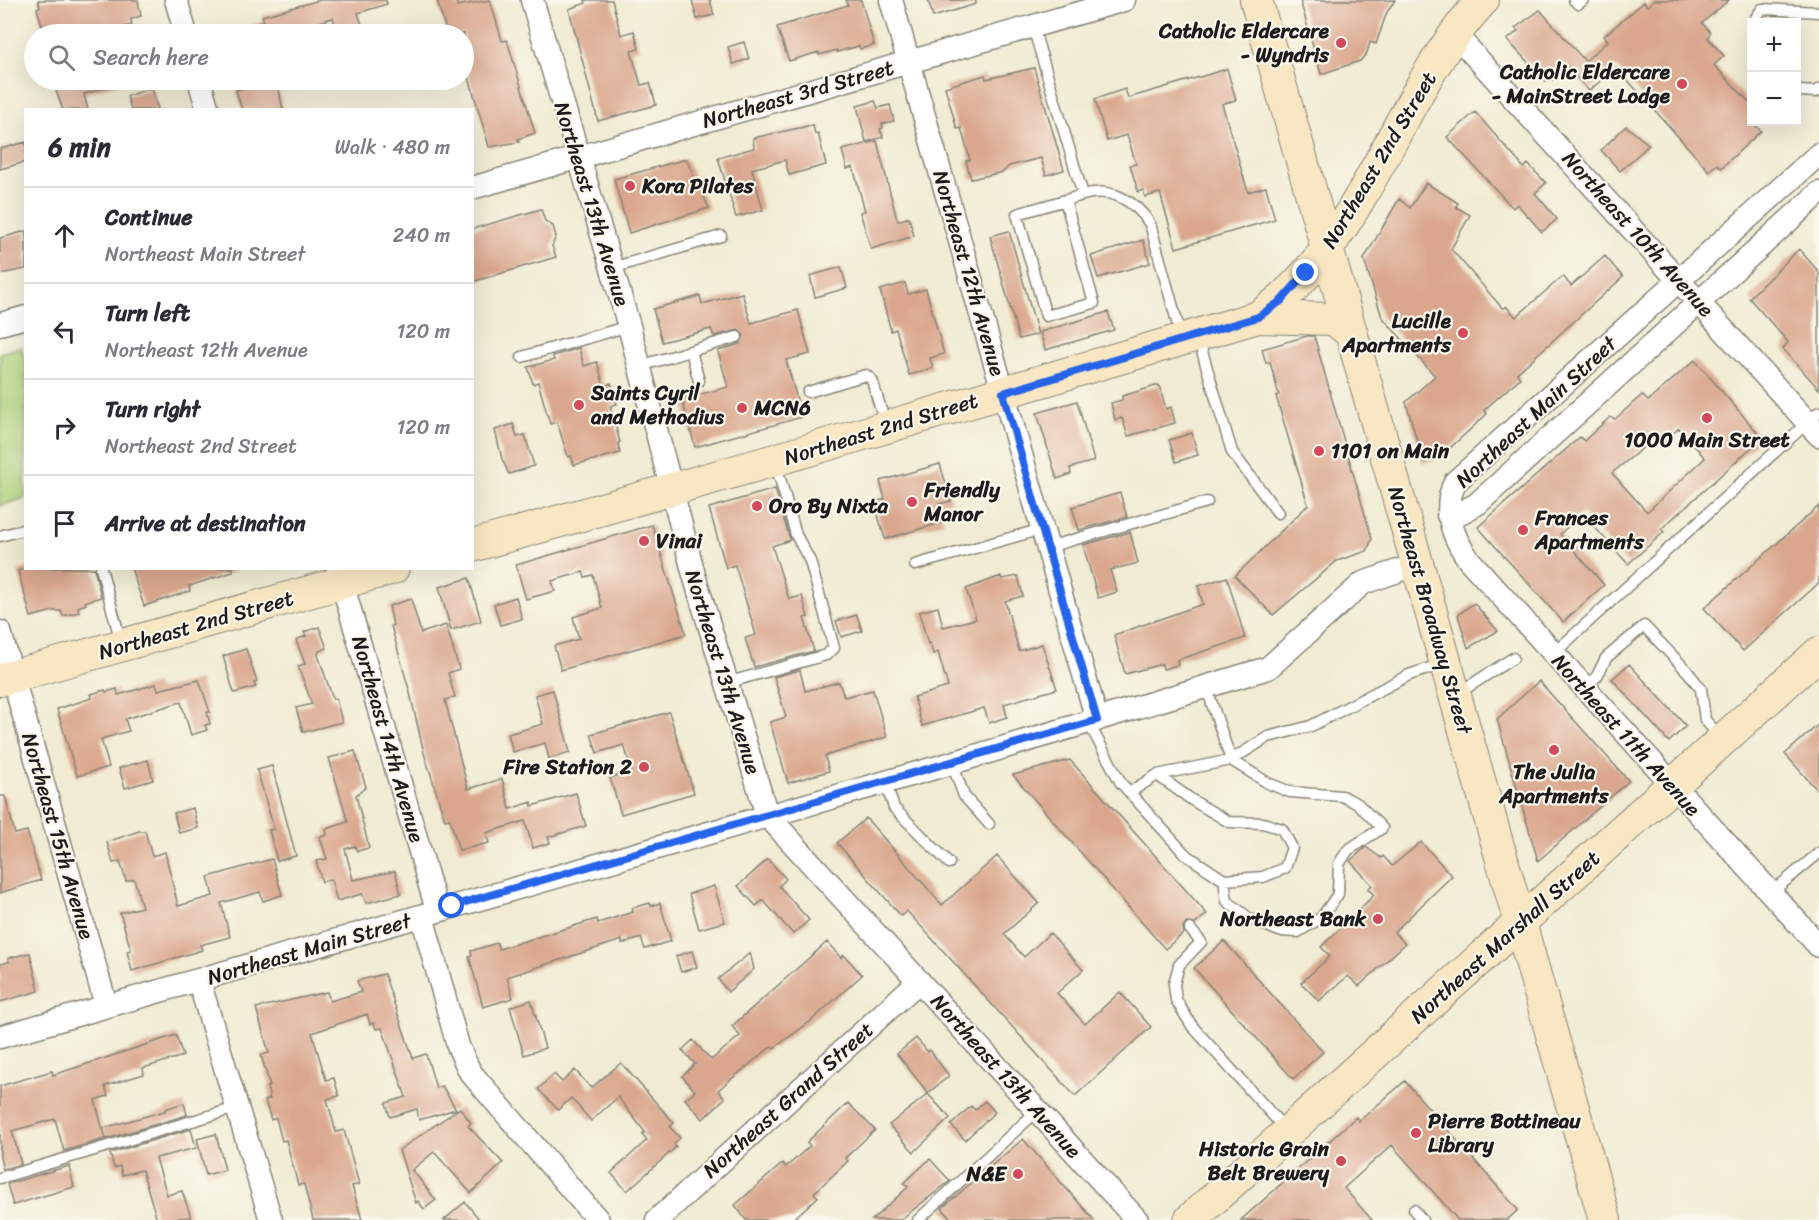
<!DOCTYPE html>
<meta charset="utf-8">
<style>
:root{--surface:#fff;--page:#f2f2f3;--text:#2b2b33;--muted:#7c7c81;--line:#e1e1e2}
body{margin:0;font-family:Sriracha,sans-serif;background:var(--page);color:var(--text)}
.controls{position:absolute;right:18px;top:18px;display:grid;overflow:hidden;border-radius:0px;box-shadow:0 6px 24px #0002}
.controls button{width:54px;height:54px;display:grid;place-items:center;padding:0;border:0;border-bottom:2px solid var(--line);background:var(--surface);color:var(--text);font:30px sans-serif}
.stop{position:absolute;width:18px;height:18px;margin:-14px;border:4px solid #2563eb;border-radius:50%;background:#fff}
.stop.end{background:#2563eb;border-color:#fff;box-shadow:0 2px 6px #0008}
.list{margin:0;padding:0;list-style:none}
h2{display:flex;justify-content:space-between;align-items:center;height:78px;margin:0;padding:0 24px;font-size:26px}
h2 small{font-size:20px;font-weight:400;color:var(--muted)}
.list li{display:grid;grid-template-columns:39px 1fr auto;gap:18px;align-items:center;box-sizing:border-box;height:96px;padding:0 24px;border-top:2px solid var(--line)}
.list b{display:block;font-size:22px;white-space:nowrap}
.list p{margin:0;font-size:20px;white-space:nowrap;color:var(--muted)}
.list em{font-size:20px;font-style:normal;color:var(--muted)}
.icon{flex:none;width:33px;height:33px;fill:none;stroke:currentColor;stroke-width:2;stroke-linecap:round;stroke-linejoin:round}
.map{position:relative;flex:none;width:1819px;height:1220px;overflow:hidden}
.search{position:absolute;background:var(--surface);box-shadow:0 6px 24px #0002;left:24px;top:24px;width:450px;height:66px;display:flex;align-items:center;gap:15px;box-sizing:border-box;padding:0 21px;border-radius:33px;color:var(--muted);font-size:22px}
.panel{position:absolute;background:var(--surface);box-shadow:0 6px 24px #0002;left:24px;top:108px;width:450px;height:462px;border-radius:0px}
.map>svg:first-child{display:block}
</style>
<div class="map">
<svg width="1819" height="1220" viewBox="0 0 1819 1220">
<rect width="100%" height="100%" fill="#fbf7ec"/>
<filter id="ink" filterUnits="userSpaceOnUse"><feTurbulence type="fractalNoise" baseFrequency=".0167" numOctaves="2"/><feDisplacementMap in="SourceGraphic" scale="12" xChannelSelector="R" yChannelSelector="G"/><feConvolveMatrix kernelMatrix="1 2 1 2 8 2 1 2 1" color-interpolation-filters="sRGB"/></filter>
<filter id="wash" filterUnits="userSpaceOnUse"><feTurbulence type="fractalNoise" baseFrequency=".008" numOctaves="4" result="noise"/><feDisplacementMap in="SourceGraphic" scale="24" xChannelSelector="R" yChannelSelector="G"/><feGaussianBlur stdDeviation="1.35" result="paint"/><feColorMatrix in="noise" values="0 0 0 0 0 0 0 0 0 0 0 0 0 0 0 0 0 1.4 0 .05"/><feComposite in="paint" operator="in"/></filter>
<g filter="url(#wash)">
<rect width="100%" height="100%" fill="#f0ebd2"/>
<path fill="#b2d67f" stroke="#67794e" stroke-width="1.5" d="M21 347 26 365 25 498 0 506V353Z"/>
<g id="blocks">
<path fill="#daa78e" fill-rule="evenodd" d="M38 0H138L141 16 131 19 132 25 111 31 112 34H48L46 25 42 26 37 8 40 7Z
M320 0H386L387 4 358 13 365 34H338L333 18 278 34H232L231 31 264 21 262 16Z
M437 0H456L457 6 490 0 502 41 507 40 535 133 518 139 519 142 489 147 464 60V34H447Z
M585 0H612L621 35 634 31 639 49 631 51 641 85 650 83 656 105 598 121 569 9 586 3Z
M692 0H710L714 15 697 19Z
M846 0H861L874 45 860 49 859 46 837 52V50L819 55V52L789 61 777 27 848 5Z
M928 0H976V4L933 17Z
M1300 0H1395L1387 12 1376 44 1370 42 1367 53 1360 61 1321 74Z
M1654 0H1729L1702 23 1710 32 1708 38 1724 56 1714 65 1752 105V122L1761 131 1721 168 1717 164 1709 171 1616 67 1589 91 1567 67 1552 80 1550 78 1546 81 1507 40 1518 31 1515 28 1540 10 1585 61 1608 41 1604 36 1644 2 1647 6Z
M744 42 749 59 733 64 728 47Z
M1034 68 1064 170 1046 175 1041 158 1009 166 1003 172 971 179 966 161 970 160 961 128 957 129 945 87 985 75 986 79Z
M1227 69 1236 100 1222 104 1248 192 1266 187 1275 219 1176 248 1160 193 1145 197 1143 190 1138 192 1130 165 1136 164 1127 135 1107 141 1095 99 1125 89 1128 98Z
M52 80H117L118 84 84 94 88 110H63Z
M258 80H277L283 110H242L236 90 260 84Z
M152 88 158 110H131L127 96Z
M875 101 878 108 890 105 894 121 882 124 883 128 880 129 883 137 866 142 857 106Z
M1475 112 1524 168 1528 164 1546 183 1535 193 1557 219 1542 232 1517 204 1513 208 1447 137Z
M813 125 815 134 818 133 826 165 789 175 785 160 752 169 763 210 736 217 718 158 754 148 753 138Z
M1626 126 1649 145 1620 171 1601 150Z
M877 141 896 216 898 221 909 217 914 236 871 249 860 212 865 211 853 167 847 169 842 150Z
M26 142V162L0 169V149Z
M686 159 709 208 629 233 614 179Z
M1426 183 1458 203 1456 207 1470 215 1451 249 1503 309 1506 306 1516 317 1563 276 1571 286 1605 256 1623 277 1517 373 1520 378 1484 410 1487 414 1438 459 1423 462 1406 402 1435 376 1382 317 1364 259 1399 199 1410 208Z
M541 209 545 221 553 226 556 237 552 246 556 257 472 282V229Z
M26 231V269L0 274V238Z
M1009 231 1038 334 1019 339 990 236Z
M1143 240 1150 263 1098 278 1091 256Z
M1799 249 1819 272V389L1783 349 1788 342 1749 298Z
M841 267 847 288 815 297 810 276Z
M905 283 908 294 926 289 944 354 930 358 933 368 909 375 896 329 891 331 880 290Z
M742 293 751 323 798 310 810 354 786 360 802 417 695 447 682 399 728 387 718 351 740 344 744 335 738 330 714 336 711 329 662 342 653 309 700 296 702 304Z
M1108 312 1114 330 1045 350 1040 332Z
M1307 336H1314L1372 539 1367 551 1337 561 1273 615 1235 576 1308 505 1276 396 1279 395 1270 362 1266 363 1262 349Z
M579 348 584 366 597 362 604 386 611 383 617 404 610 406 620 442 618 443 620 453 574 465 571 456 568 457 557 422 550 424 538 382 533 384 528 367 554 360 553 356Z
M1695 360 1762 438 1661 529 1664 532 1628 564 1582 513 1560 534 1604 585 1563 622 1478 527 1580 437 1584 441 1610 417 1615 419 1642 395 1648 401ZM1679 428 1705 458 1647 512 1612 473 1655 438 1661 444Z
M1159 385 1166 409 1171 407 1175 423 1128 436 1122 418 1115 420 1111 403 1122 400V396Z
M1077 401 1094 461 1070 468 1071 474 1057 479 1037 413Z
M513 424 517 437 525 435 534 466 509 474 502 459 495 430Z
M1192 433 1198 455 1176 462 1169 440Z
M940 464 951 501 939 504 944 522 885 539 874 502 885 499 880 481Z
M775 489 790 540 772 546 789 599 802 596 808 617 804 618 814 651 754 667 745 638 756 635 735 565 726 568 709 508Z
M1120 493 1127 517 1079 530 1072 507Z
M1819 506V583L1743 651 1704 608Z
M652 525 686 634 561 670 554 646 579 639 573 617 602 608 593 575 585 577 583 572 552 581 555 591 526 599 516 565Z
M1130 532 1138 563 1110 570 1117 592 1098 598 1083 545Z
M27 568H94L101 597 85 602 86 604 78 607 79 612 63 616 61 611H53L31 617 18 571Z
M131 568H233V572L189 586 190 591 144 606Z
M1001 576 1002 579 1018 576 1023 596 1005 601 1019 651 1042 644 1057 689 1004 704 1007 717 989 723 984 708 922 726 914 697 948 687 938 652 933 654 930 643 928 644 919 612 938 607 943 627 976 619 966 589Z
M1227 577 1245 638 1177 660 1178 665 1163 669 1162 664 1125 674 1114 635 1203 604 1198 586Z
M469 578 481 621 451 630 439 587Z
M516 597 522 619 500 625 494 604Z
M411 599 421 633 446 625 459 669 448 673 455 697 445 700 468 789 502 779 510 809 532 802V806L576 793 586 826 548 837 550 843 533 848 525 821 486 833 489 843 459 850 450 819 445 820 424 753 410 693 391 626 393 625 389 606Z
M1474 603 1498 631 1468 648 1458 615Z
M857 615 862 631 841 637 836 621Z
M319 627 327 648 319 651 318 655 333 699 336 698 342 722 303 732 296 708 312 704 298 666 305 664 296 640 306 636 304 632Z
M246 649 257 682 254 683 256 687 234 693 223 656Z
M1629 664 1686 726 1669 742 1612 679Z
M800 670 805 691 839 682 844 697 873 690 887 737 825 756 829 771 788 783 770 722 786 717 774 677Z
M199 680 210 712H207L210 724 205 725 207 730 191 735 181 702 125 719 129 731 101 739 109 767 77 776 57 709 92 698 91 694 105 690 106 692 117 689 118 695 156 684 158 690Z
M1539 681 1629 781 1538 861 1497 719Z
M553 690 570 752 549 759 545 743 513 752 508 734 543 724 535 695Z
M669 712 694 793 621 814 610 778 632 771 624 745 597 753 591 734Z
M1819 724V792L1785 754Z
M355 751 366 787 356 795 369 848 357 851 355 846 345 849 353 880 395 871 401 894 366 903 362 894 337 901 331 879 322 882 316 861 327 859 320 837 327 835 326 829 348 822 329 758Z
M148 760 153 780 125 788 119 768Z
M1070 760 1207 914 1195 924 1186 923 1183 927 1184 933 1165 949 1013 775Z
M272 766 296 856 277 861 269 830 274 829 257 770Z
M0 796H5L15 834 27 831 41 880 0 893Z
M193 808 198 828 179 833 174 813Z
M866 818 942 905 997 856 1039 903 1004 934 1024 957 1050 933 1083 970 1057 993 1085 1024 1120 992 1151 1027 1075 1096 907 911 901 916 837 843Z
M139 831H145L152 856 165 852 178 906 213 896 208 877 272 859 282 895 263 901 260 892 221 903 230 937 200 945 202 950 132 971 127 951 131 950 120 913 142 907 134 879 126 881 120 861 113 863 107 842Z
M1421 842 1452 876 1394 932 1405 944 1359 986 1348 976 1319 1001 1301 983 1330 956 1321 947 1374 895 1368 889 1372 885 1350 861 1366 847 1381 858 1383 856 1392 866Z
M768 859 786 879 779 886 809 920 793 934 763 900 756 906 738 886Z
M714 886 725 922 699 929 689 894Z
M650 903 651 906 660 903 671 941 645 949 641 938 622 944V940L507 977 513 998 483 1007 469 956 472 955 471 951 497 943 499 949 597 919 598 923 633 912 632 908Z
M1224 941 1323 1052 1293 1079 1194 968Z
M827 942 841 958 844 955 862 975 811 1021 774 1048 772 1046 718 1090 725 1098 703 1119 685 1099 695 1091 682 1076 695 1064 682 1050 693 1040 711 1060 740 1036 732 1026Z
M692 951 697 967 681 972 676 956Z
M30 953 39 991 0 1002V964L9 962 8 958Z
M750 953 754 969 728 992 718 979Z
M384 974 413 1058 426 1054 436 1088 442 1086 456 1109 419 1120 417 1109 390 1117 386 1103 406 1097 382 1028 376 1029 374 1023 370 1024 367 1014 312 1033 326 1080 334 1078 339 1096 327 1099 336 1132 344 1130 359 1184 352 1186 362 1220H313L304 1184 298 1185 286 1140 282 1141 276 1118 271 1120 265 1100 270 1099 267 1087 270 1086 261 1055 269 1053 256 1008 327 992 330 1001 361 992 357 981Z
M531 1000 545 1048 524 1055 510 1007Z
M176 1035 183 1056 143 1068 144 1074 105 1086 108 1096 95 1100 105 1139 64 1151 55 1119 12 1131 21 1164 3 1169 0 1158V1086L52 1071 53 1075Z
M916 1038 928 1052 930 1050 949 1076 928 1093 897 1054Z
M621 1063 674 1123 670 1127 680 1138 674 1144 676 1147 627 1191 611 1173 647 1140 642 1134 645 1132 618 1097 591 1121 571 1098 558 1110 538 1089 554 1074 562 1082 575 1070 591 1088Z
M1405 1081 1518 1210 1507 1220H1458L1392 1145 1344 1188 1372 1220H1241L1356 1117 1359 1121Z
M928 1094 950 1118 914 1152 889 1125Z
M985 1101 995 1112 965 1140 951 1125 971 1106 975 1110Z
M184 1103 187 1115 106 1139 103 1128 165 1111V1109Z
M848 1103 875 1130 845 1158 848 1161 814 1193 818 1197 792 1220H746L735 1205 783 1163 786 1167 810 1146 807 1142Z
M460 1108 471 1123 468 1126 503 1163 471 1193 434 1152 412 1170 436 1200 424 1209 418 1201 416 1203 399 1150Z
M191 1129 196 1148 156 1158 167 1195 182 1191 191 1217 157 1220 142 1170 122 1175 120 1166 114 1168 110 1153Z
M216 1134 225 1170 206 1175 197 1139Z
M1023 1139 1094 1220H952L942 1208Z
M930 1159 950 1181 900 1220H872L908 1187 904 1183Z
M69 1166 74 1187 13 1205 7 1184Z
M465 1202 480 1220H444Z"/>
</g>
</g>
<g filter="url(#ink)">
<use href="#blocks" fill-opacity="0" stroke="#868477" stroke-width="1.5"/>
<g fill="none" stroke-linecap="round" stroke-linejoin="round">
<g stroke="#868477" stroke-width="13">
<path id="lane" d="M1574 0 1578 4 1583 0
M1753 22 1762 9 1819 12
M1033 27 1083 195C1110 187 1135 200 1150 224L1181 336
M1796 87 1800 91 1816 92 1819 89
M1065 200 1094 303 1046 316 1017 214 1083 195
M612 268 721 236
M1198 338 1232 452 1278 513
M691 351 699 381
M522 357 629 326
M640 366 737 337
M808 392 866 375 872 380 885 423
M0 536 26 529
M1048 547 1207 502
M915 565 1042 529
M101 568 121 642
M1553 654 1819 412
M726 683 826 655 834 648 810 561 796 535 775 461
M1206 686 1231 760 1268 783 1290 792 1342 796 1358 804 1382 828 1348 850 1339 864 1338 894 1322 917 1298 932 1279 931 1250 919 1227 901 1224 880
M1585 688 1597 676 1606 658 1644 626 1688 672 1701 689 1705 720 1721 738
M1457 694 1513 658
M1088 722 1121 783 1185 854 1224 880 1263 877 1285 868 1292 848 1282 829 1263 823 1229 822 1192 800 1157 775 1130 792
M952 763 964 796 989 824
M1157 775 1231 760 1268 737 1311 726 1409 675 1442 664
M885 781 894 808 949 863
M1772 892 1819 853
M1190 929 1201 942 1179 965 1174 984 1176 1000 1192 1026 1287 1131
M0 1178 236 1108
M1414 1210 1422 1220
M918 1220 1037 1111"/>
</g>
<g stroke="#868477" stroke-width="25">
<path id="street" d="M176 0 186 34
M532 0 629 326 694 575 767 815 1137 1220
M891 0 1097 720
M1455 34 1819 435
M199 80 208 110
M1819 154 1455 482C1442 510 1452 536 1469 560L1819 946
M472 188 1124 0
M0 324 26 317
M1448 515 1458 514 1477 504 1819 193
M338 569 437 910
M0 632 106 1005
M422 916 458 1046 470 1072 598 1220
M199 981 271 1220
M0 1037 952 763 1268 668 1363 583 1418 564
M657 1220 919 981"/>
</g>
<g stroke="#868477" stroke-width="34">
<path id="secondary" d="M1256 0 1605 1220
M1258 317 1334 319 1352 334
M472 546 775 460 1258 317C1365 244 1396 92 1483 0
M0 680 393 568
M1190 1220 1819 653"/>
</g>
<use href="#lane" stroke="#fff" stroke-width="10"/>
<use href="#street" stroke="#fff" stroke-width="22"/>
<use href="#secondary" stroke="#f9e7c3" stroke-width="32"/>
</g>
</g>
<g fill="none" stroke-linecap="round" stroke-linejoin="round" filter="url(#ink)">
<path stroke="#2563eb" stroke-width="8" d="M452 906 1097 720 1003 393 1258 317 1281 301 1306 273"/>
</g>
<g fill="#d1495b" stroke="#fbf7ec" stroke-width="2">
<circle cx="1341" cy="43" r="6"/>
<circle cx="1682" cy="84" r="6"/>
<circle cx="630" cy="186" r="6"/>
<circle cx="1463" cy="333" r="6"/>
<circle cx="579" cy="405" r="6"/>
<circle cx="742" cy="408" r="6"/>
<circle cx="1707" cy="418" r="6"/>
<circle cx="1319" cy="451" r="6"/>
<circle cx="912" cy="502" r="6"/>
<circle cx="757" cy="506" r="6"/>
<circle cx="1523" cy="530" r="6"/>
<circle cx="644" cy="541" r="6"/>
<circle cx="1554" cy="750" r="6"/>
<circle cx="644" cy="767" r="6"/>
<circle cx="1378" cy="919" r="6"/>
<circle cx="1416" cy="1133" r="6"/>
<circle cx="1341" cy="1161" r="6"/>
<circle cx="1018" cy="1174" r="6"/>
</g>
<g text-anchor="middle" stroke-width="4.5" stroke-linejoin="round" paint-order="stroke">
<g font-size="21" font-weight="bold" fill="#1c1c1c" stroke="#fbf7ec" text-anchor="start">
<text x="1329" y="38" text-anchor="end">Catholic Eldercare<tspan x="1329" dy="24">- Wyndris</tspan></text>
<text x="1670" y="79" text-anchor="end">Catholic Eldercare<tspan x="1670" dy="24">- MainStreet Lodge</tspan></text>
<text x="642" y="193">Kora Pilates</text>
<text x="1451" y="328" text-anchor="end">Lucille<tspan x="1451" dy="24">Apartments</tspan></text>
<text x="591" y="400">Saints Cyril<tspan x="591" dy="24">and Methodius</tspan></text>
<text x="754" y="415">MCN6</text>
<text x="1707" y="447" text-anchor="middle">1000 Main Street</text>
<text x="1331" y="458">1101 on Main</text>
<text x="924" y="497">Friendly<tspan x="924" dy="24">Manor</tspan></text>
<text x="769" y="513">Oro By Nixta</text>
<text x="1535" y="525">Frances<tspan x="1535" dy="24">Apartments</tspan></text>
<text x="656" y="548">Vinai</text>
<text x="632" y="774" text-anchor="end">Fire Station 2</text>
<text x="1554" y="779" text-anchor="middle">The Julia<tspan x="1554" dy="24">Apartments</tspan></text>
<text x="1366" y="926" text-anchor="end">Northeast Bank</text>
<text x="1428" y="1128">Pierre Bottineau<tspan x="1428" dy="24">Library</tspan></text>
<text x="1329" y="1156" text-anchor="end">Historic Grain<tspan x="1329" dy="24">Belt Brewery</tspan></text>
<text x="1006" y="1181" text-anchor="end">N&amp;E</text>
</g>
<g font-size="21" fill="#1c1c1c" stroke="#fbf7ec">
<text transform="translate(798 94) rotate(-16)" y="7">Northeast 3rd Street</text>
<text transform="translate(1379 160) rotate(-59)" y="7">Northeast 2nd Street</text>
<text transform="translate(592 204) rotate(73)" y="7">Northeast 13th Avenue</text>
<text transform="translate(1638 234) rotate(48)" y="7">Northeast 10th Avenue</text>
<text transform="translate(969 273) rotate(74)" y="7">Northeast 12th Avenue</text>
<text transform="translate(1536 412) rotate(-43)" y="7">Northeast Main Street</text>
<text transform="translate(881 429) rotate(-17)" y="7">Northeast 2nd Street</text>
<text transform="translate(1430 610) rotate(74)" y="7">Northeast Broadway Street</text>
<text transform="translate(196 625) rotate(-16)" y="7">Northeast 2nd Street</text>
<text transform="translate(723 672) rotate(73)" y="7">Northeast 13th Avenue</text>
<text transform="translate(1626 735) rotate(48)" y="7">Northeast 11th Avenue</text>
<text transform="translate(388 739) rotate(74)" y="7">Northeast 14th Avenue</text>
<text transform="translate(58 836) rotate(74)" y="7">Northeast 15th Avenue</text>
<text transform="translate(1505 937) rotate(-42)" y="7">Northeast Marshall Street</text>
<text transform="translate(309 949) rotate(-16)" y="7">Northeast Main Street</text>
<text transform="translate(1006 1076) rotate(48)" y="7">Northeast 13th Avenue</text>
<text transform="translate(788 1100) rotate(-42)" y="7">Northeast Grand Street</text>
</g>
</g>
</svg>
<div class="controls">
<button>+</button>
<button>−</button>
</div>
<div class="stop" style="left:452px;top:906px"></div>
<div class="stop end" style="left:1306px;top:273px"></div>
<div class="search"><svg class="icon" aria-label="search" viewBox="0 0 24 24"><circle cx="10" cy="10" r="6"/><path d="M15 15l6 6"/></svg>Search here</div>
<section class="panel">
<h2>6 min<small>Walk · 480 m</small></h2>
<ul class="list">
<li><svg class="icon" aria-label="ahead" viewBox="0 0 24 24"><path d="M12 20V5M6 11l6-6 6 6"/></svg><div><b>Continue</b><p>Northeast Main Street</p></div><em>240 m</em></li>
<li><svg class="icon" aria-label="left" viewBox="0 0 24 24"><path d="M17 20v-9H6M10 6l-5 5 5 5"/></svg><div><b>Turn left</b><p>Northeast 12th Avenue</p></div><em>120 m</em></li>
<li><svg class="icon" aria-label="right" viewBox="0 0 24 24"><path d="M7 20v-9h11M14 6l5 5-5 5"/></svg><div><b>Turn right</b><p>Northeast 2nd Street</p></div><em>120 m</em></li>
<li><svg class="icon" aria-label="arrive" viewBox="0 0 24 24"><path d="M6 21V4h12l-3 4 3 4H6"/></svg><div><b>Arrive at destination</b></div></li>
</ul>
</section>
</div>
